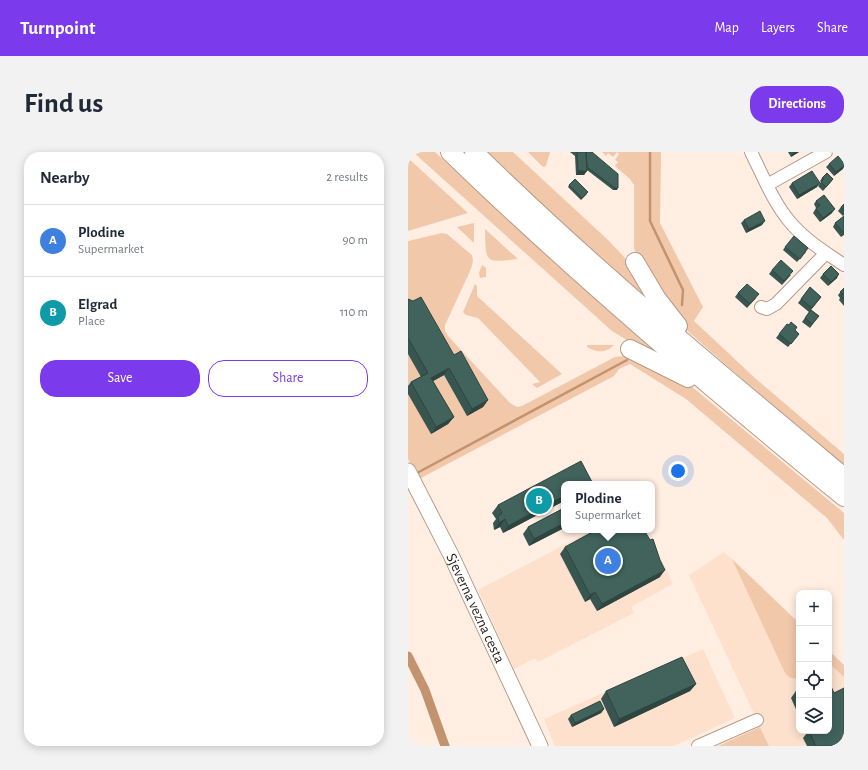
<!DOCTYPE html>
<meta charset="utf-8">
<style>
:root{--surface:#fff;--page:#f2f2f3;--text:#1f2937;--muted:#747a83;--line:#e0e1e3;--accent:#7c3aed}
body{margin:0;font-family:"Alegreya Sans",sans-serif;background:var(--page);color:var(--text)}
.controls{position:absolute;right:12px;bottom:12px;display:grid;overflow:hidden;border-radius:8px;box-shadow:0 2px 10px #0003}
.controls button{width:36px;height:36px;display:grid;place-items:center;padding:0;border:0;border-bottom:1px solid var(--line);background:var(--surface);color:var(--text);font:20px sans-serif}
.you{position:absolute;left:270px;top:319px;width:14px;height:14px;margin:-10px;border:3px solid #fff;border-radius:50%;background:#1a73e8;box-shadow:0 0 0 6px #1a73e833}
.badge{display:grid;place-items:center;width:26px;height:26px;border-radius:50%;background:var(--accent);color:#fff;font-size:13px;font-weight:700}
.pin{position:absolute;translate:-50% -50%;border:2px solid #fff;box-shadow:0 1px 4px #0006}
.popup{position:absolute;left:153px;top:329px;width:94px;height:52px;box-sizing:border-box;display:grid;place-content:center;border-radius:8px;background:var(--surface);filter:drop-shadow(0 1px 3px #0005);font-size:13px;white-space:nowrap;color:var(--muted)}
.popup b{font-size:15px;color:var(--text)}
.popup::after{content:'';position:absolute;left:50%;top:100%;margin-left:-8px;border:8px solid transparent;border-top-color:var(--surface)}
.list{margin:0;padding:0;list-style:none}
h2{display:flex;justify-content:space-between;align-items:center;height:52px;margin:0;padding:0 16px;font-size:17px}
h2 small{font-size:13px;font-weight:400;color:var(--muted)}
.list li{display:grid;grid-template-columns:26px 1fr auto;gap:12px;align-items:center;box-sizing:border-box;height:72px;padding:0 16px;border-top:1px solid var(--line)}
.list b{display:block;font-size:15px;white-space:nowrap}
.list p{margin:0;font-size:13px;white-space:nowrap;color:var(--muted)}
.list em{font-size:13px;font-style:normal;color:var(--muted)}
.actions{display:flex;gap:8px;padding:12px 16px}
.actions a{flex:1;padding:9px 0;border:1px solid var(--accent);border-radius:16px;text-align:center;font-size:14px;color:var(--accent)}
.actions .main{background:var(--accent);color:#fff}
.icon{flex:none;width:22px;height:22px;fill:none;stroke:currentColor;stroke-width:2;stroke-linecap:round;stroke-linejoin:round}
.map{position:relative;flex:none;width:436px;height:594px;overflow:hidden;border-radius:16px}
header{display:flex;align-items:center;gap:24px;box-sizing:border-box;height:56px;padding:0 20px;background:var(--accent);color:#fff}
header strong{font-size:19px}
nav{display:flex;gap:22px;margin-inline-start:auto;font-size:14px}
.intro{display:flex;align-items:center;justify-content:space-between;box-sizing:border-box;height:96px;padding:0 24px}
h1{margin:0;font-size:28px}
.button{padding:10px 18px;border-radius:16px;background:var(--accent);color:#fff;font-size:14px;font-weight:700}
main{display:flex;gap:24px;padding:0 24px}
aside{flex:1;background:var(--surface);border-radius:16px;box-shadow:0 2px 10px #0003}
.map>svg:first-child{display:block}
</style>
<header>
<strong>Turnpoint</strong>
<nav><a>Map</a><a>Layers</a><a>Share</a></nav>
</header>
<div class="intro"><h1>Find us</h1><a class="button">Directions</a></div>
<main>
<aside>
<h2>Nearby<small>2 results</small></h2>
<ul class="list">
<li><span class="badge" style="background:#3f7fe0">A</span><div><b>Plodine</b><p>Supermarket</p></div><em>90 m</em></li>
<li><span class="badge" style="background:#0f9aa8">B</span><div><b>Elgrad</b><p>Place</p></div><em>110 m</em></li>
</ul>
<div class="actions"><a class="main">Save</a><a>Share</a></div>
</aside>
<div class="map">
<svg width="436" height="594" viewBox="0 0 436 594">
<rect width="100%" height="100%" fill="#ffeee1"/>
<path fill="#fde1cd" d="M185 378H240L265 432 223 455 226 461 130 510 127 506 106 517 70 438Z
M316 400 391 471V579H421V499L436 513V594H361L281 423Z
M295 497 327 566 266 594H147L136 567Z"/>
<path fill="#f2c8ab" d="M5 0H27L118 85 253 202 250 207 204 179Z
M76 0H105L200 88 217 106 243 151Z
M120 0H142L138 14 135 15Z
M194 0H253L252 71 295 155 286 169 347 226 436 302V316L275 175 229 104 226 96V33L222 27 207 14 210 10 207 8 211 2 209 0 205 5 200 1 198 4Z
M0 6 60 61 0 79Z
M66 71V91L49 75Z
M77 77 110 107C76 111 78 111 77 77Z
M34 81 39 82 64 103 65 109 63 117 37 173V179L40 184 102 251 109 255 114 254 207 205 216 204 227 205 283 234 436 361V388L419 366 278 247 222 212 211 217 206 224 11 327 0 307V89Z
M74 113 78 116V125L72 126 71 121Z
M67 132 69 134V144L154 222 129 236 124 232 132 230 70 166 58 163 55 160Z
M179 193H206C198 201 189 201 179 195Z
M324 407 391 471V525C385 528 381 526 377 521Z
M421 499 436 513V525L421 511Z
M352 575 361 594H310Z"/>
<g fill="none" stroke-linecap="round" stroke-linejoin="round">
<path stroke="#c3936f" stroke-width="2.5" d="M242 0V69L275 138 274 153
M9 321 219 208"/>
<path stroke="#c3936f" stroke-width="9" d="M0 504 17 538 37 594"/>
<g stroke="#b69b88" stroke-width="14">
<path id="minor" d="M343 0C355 24 365 50 382 70 397 88 417 100 436 113
M359 33 418 0
M353 155 359 157 368 152 418 101
M290 594 349 568"/>
</g>
<g stroke="#b69b88" stroke-width="17">
<g id="major">
<path id="s1" d="M0 319 43 403 132 594"/>
</g>
</g>
<g stroke="#b69b88" stroke-width="20">
<path id="highway" d="M42 0C168 122 301 235 436 345
M66 0C183 115 310 220 436 325
M227 110 249 147 270 174
M222 197 280 226"/>
</g>
<use href="#minor" stroke="#fff" stroke-width="12"/>
<use href="#major" stroke="#fff" stroke-width="15"/>
<use href="#highway" stroke="#fff" stroke-width="18"/>
</g>
<path fill="#38554f" d="M162 0H182L209 38H205L179 18 176 23H168L167 4Z
M380 0H391L383 5Z
M436 7V15L426 24 418 15 421 12 435 9Z
M414 26 425 27 422 31 415 39 410 34 413 30 412 29Z
M384 31 409 35 389 47 381 35Z
M161 33 179 42 173 48 160 35Z
M408 49 424 61 412 70 405 61 408 56 406 52Z
M436 52V63L435 64 430 59 433 55Z
M436 64V83L433 85 425 75 427 71Z
M336 68 354 73 338 81 333 71Z
M377 95 398 100 389 110 375 98Z
M364 118 383 123 374 133 361 122Z
M415 122 429 126 420 134 412 126Z
M402 135 413 145 403 158 411 164 402 176 394 170 401 160 390 151Z
M436 136V154L431 148 432 146 430 143Z
M330 141 348 146 339 156 327 145Z
M0 147 46 203 80 248 75 255 59 264 36 223 25 229 46 265 40 272 23 282 0 242V234L3 230 13 225 0 202Z
M387 178 391 182 380 195 368 186 371 182Z
M156 332V349L95 381 92 375 86 378 85 371 88 367 84 361 90 353Z
M156 356V376L121 394 115 382 120 375Z
M157 395 252 425 189 459 182 447 177 450 152 402Z
M288 532 282 539 206 575 193 547 198 539Z
M391 537V564L383 546 388 539Z
M426 541 436 594H399L395 586 399 581 398 579H421Z
M196 557 193 561 164 575 160 567 163 563Z"/>
<path fill="#2e4540" d="M387 0H391L383 5 385 1Z
M436 14 435 17 426 24 428 20Z
M170 19H179L176 23H168Z
M412 31 409 35 389 47 391 43Z
M207 36H210L209 38H205Z
M427 57 424 61 412 70 415 66Z
M357 69 354 73 338 81 341 77Z
M431 122 429 126 420 134 423 130Z
M41 216 36 223 18 233 23 226Z
M80 248 75 255 59 264 64 257Z
M46 265 40 272 23 282 28 275Z
M156 344V349L95 381 100 374Z
M97 367 92 375 86 378 91 371Z
M156 371V376L121 394 126 387Z
M257 418 252 425 189 459 194 452Z
M187 440 182 447 177 450 182 443Z
M288 532 282 539 206 575 211 567Z
M196 557 193 561 164 575 167 571Z"/>
<path fill="#41635c" stroke="#2e4540" d="M169 0H178L179 19H170Z
M178 0H184L210 22V36H207L179 15Z
M430 4 436 11V14L428 20 421 12Z
M404 19 412 31 391 43 384 31Z
M419 21 425 27 418 35 413 30 416 27 414 26Z
M167 27 180 40 174 46 161 33Z
M416 43 427 57 415 66 408 57 412 53 408 49Z
M436 52V59L433 55Z
M352 59 357 69 341 77 336 68Z
M436 64V81L427 71Z
M386 84 400 96 392 107 377 95Z
M373 108 385 119 376 129 364 118Z
M423 114 431 122 423 130 415 122Z
M339 132 351 142 342 152 330 141Z
M402 135 413 145 404 156 393 147Z
M436 136V147L433 144 435 142 432 140Z
M13 145 46 203 53 199 80 248 64 257 41 216 23 226 46 265 28 275 3 230 20 221 0 186V147L5 149Z
M403 158 411 164 404 172 397 166Z
M383 170 389 175 387 178 391 182 383 192 371 182 379 172 381 173Z
M173 309 184 330 179 332H156V344L100 374 97 367 91 371 90 364 94 361 90 353Z
M156 356V371L126 387 120 375Z
M188 378H236L242 388 245 387 252 408 257 418 194 452 187 440 182 443 157 395Z
M274 505 288 532 211 567 198 539Z
M421 530 426 541 436 536V594H408L401 579H421Z
M391 537V546L388 539Z
M192 549 196 557 167 571 163 563Z"/>
<g text-anchor="middle" stroke-width="4" stroke-linejoin="round" paint-order="stroke">
<g font-size="15" fill="#241a12" stroke="#fff">
<text dy="5" stroke="none"><textPath href="#s1" startOffset="153">Sjeverna vezna cesta</textPath></text>
</g>
</g>
</svg>
<div class="controls">
<button>+</button>
<button>−</button>
<button><svg class="icon" aria-label="locate" viewBox="0 0 24 24"><circle cx="12" cy="12" r="6"/><path d="M12 2v4M12 18v4M2 12h4M18 12h4"/></svg></button>
<button><svg class="icon" aria-label="layers" viewBox="0 0 24 24"><path d="M12 4l9 5-9 5-9-5zM3 14l9 5 9-5"/></svg></button>
</div>
<div class="you"></div>
<div class="pin badge" style="left:200px;top:409px;background:#3f7fe0">A</div>
<div class="popup"><b>Plodine</b>Supermarket</div>
<div class="pin badge" style="left:131px;top:349px;background:#0f9aa8">B</div>
</div>
</main>
